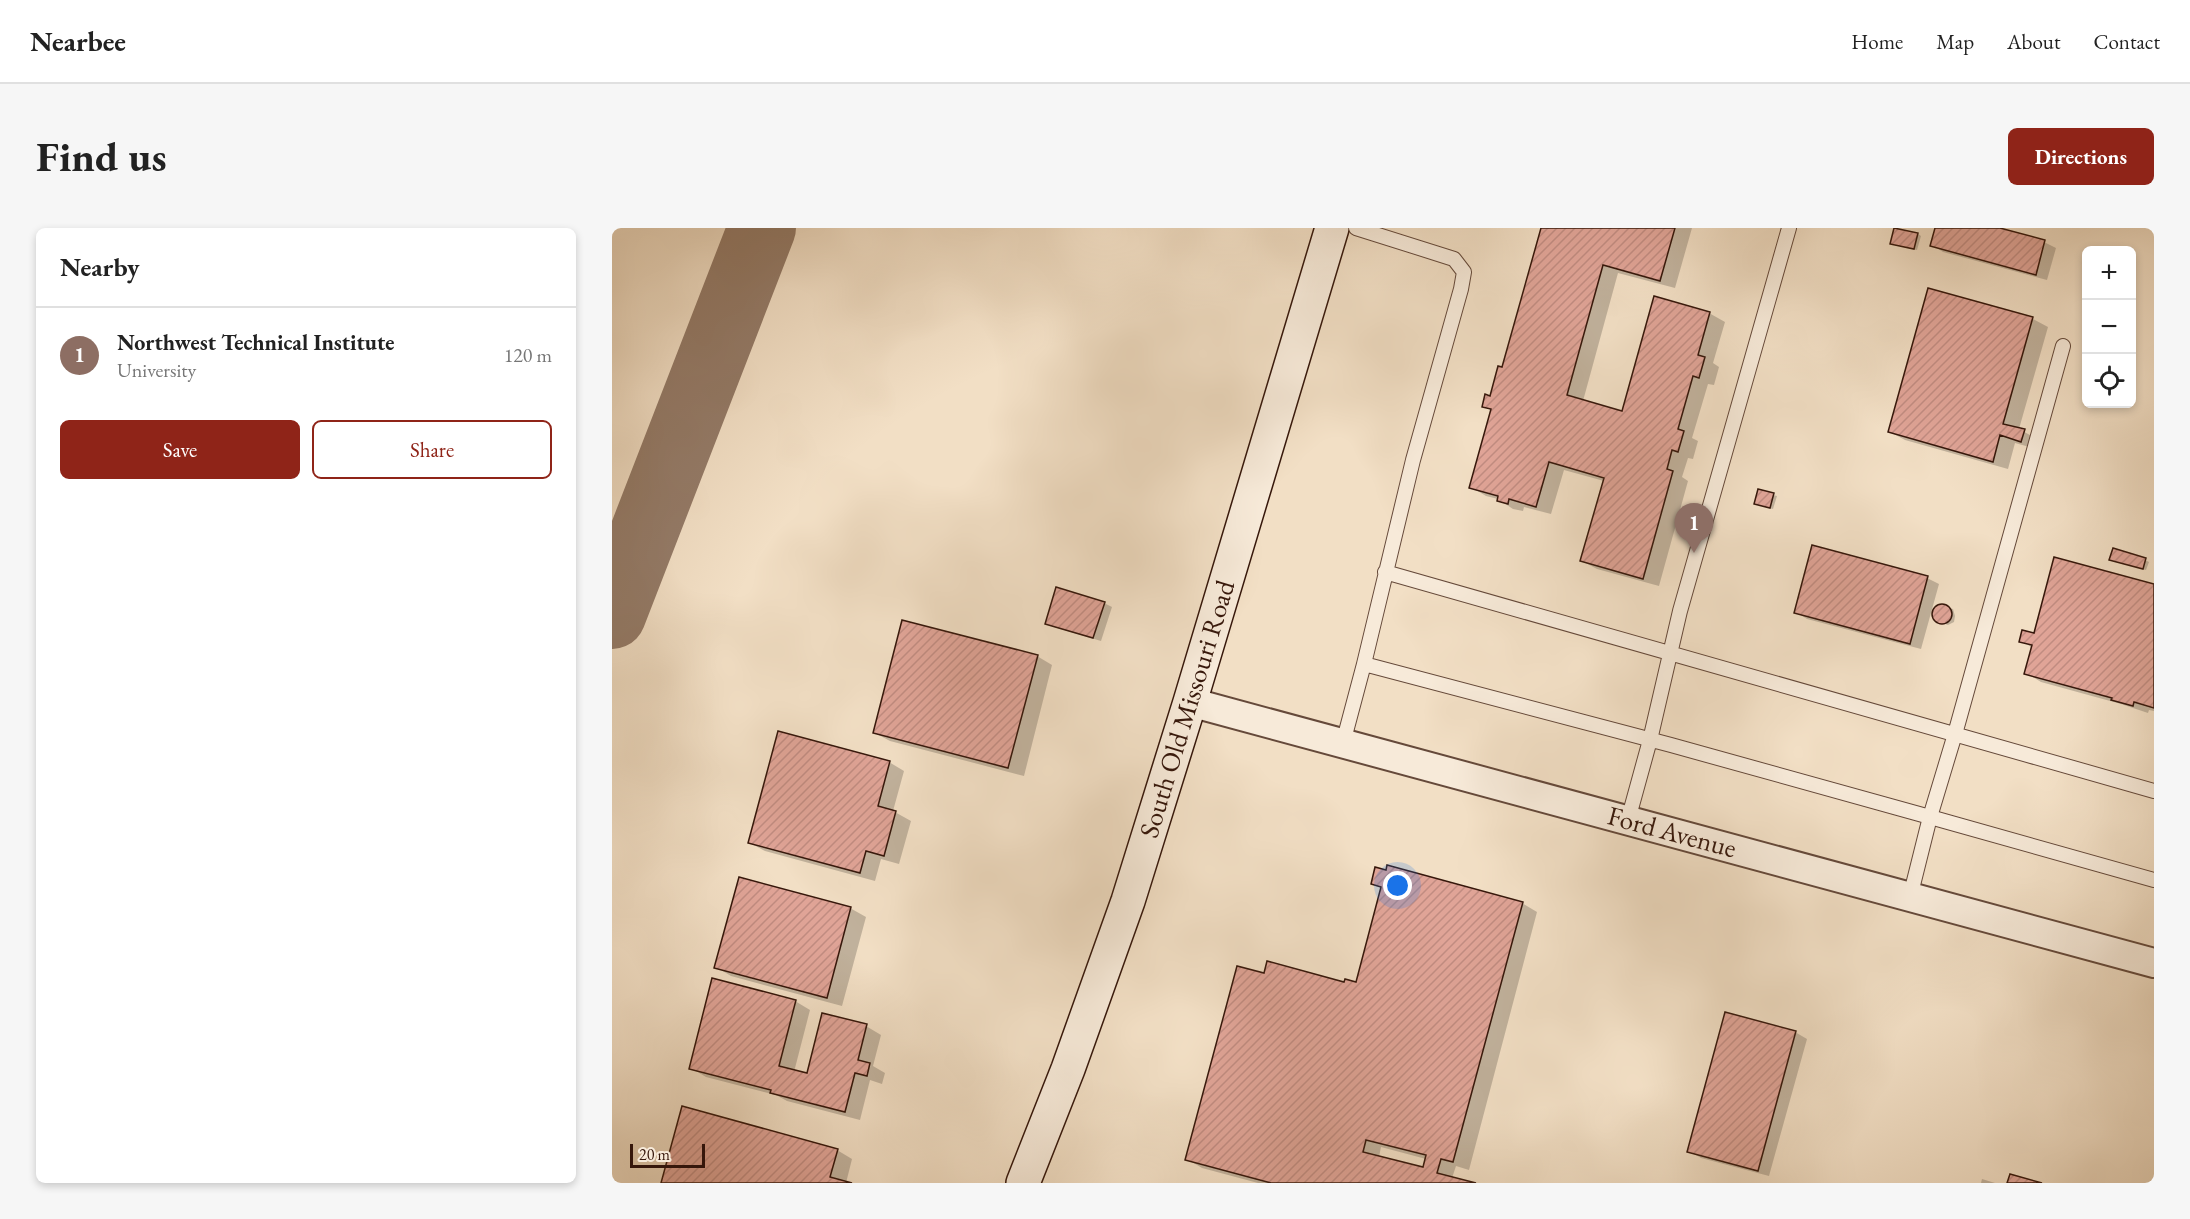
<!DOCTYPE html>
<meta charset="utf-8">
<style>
:root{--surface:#fff;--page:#f6f6f6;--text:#222;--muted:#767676;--line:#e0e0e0;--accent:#8f2418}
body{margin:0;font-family:"EB Garamond",serif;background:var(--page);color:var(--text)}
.controls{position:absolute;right:18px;top:18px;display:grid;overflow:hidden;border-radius:9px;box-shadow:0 3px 9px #0003}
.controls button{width:54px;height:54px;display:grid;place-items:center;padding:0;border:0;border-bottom:2px solid var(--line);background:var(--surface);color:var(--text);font:30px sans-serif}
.scale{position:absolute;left:18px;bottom:15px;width:75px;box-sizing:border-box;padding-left:6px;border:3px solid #36170b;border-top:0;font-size:16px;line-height:21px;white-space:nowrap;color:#36170b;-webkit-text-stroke:4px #f7ead9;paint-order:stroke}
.you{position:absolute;left:786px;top:658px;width:21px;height:21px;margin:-15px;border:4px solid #fff;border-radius:50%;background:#1a73e8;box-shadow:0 0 0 9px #1a73e833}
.badge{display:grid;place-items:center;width:39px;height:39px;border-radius:50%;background:var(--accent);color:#fff;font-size:20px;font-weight:700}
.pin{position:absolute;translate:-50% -50px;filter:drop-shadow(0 2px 3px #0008)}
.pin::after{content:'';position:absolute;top:32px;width:21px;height:18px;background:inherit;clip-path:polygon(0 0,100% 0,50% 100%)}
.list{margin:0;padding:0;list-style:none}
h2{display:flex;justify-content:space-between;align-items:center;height:78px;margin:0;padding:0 24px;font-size:26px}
h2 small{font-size:20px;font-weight:400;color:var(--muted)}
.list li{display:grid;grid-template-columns:39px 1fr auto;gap:18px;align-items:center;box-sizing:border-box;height:96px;padding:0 24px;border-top:2px solid var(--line)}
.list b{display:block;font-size:22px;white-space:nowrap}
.list p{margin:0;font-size:20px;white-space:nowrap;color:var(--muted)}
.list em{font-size:20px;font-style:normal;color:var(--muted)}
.actions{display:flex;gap:12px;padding:18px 24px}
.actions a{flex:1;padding:14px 0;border:2px solid var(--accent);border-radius:9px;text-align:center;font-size:21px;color:var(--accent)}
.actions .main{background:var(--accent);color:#fff}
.icon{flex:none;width:33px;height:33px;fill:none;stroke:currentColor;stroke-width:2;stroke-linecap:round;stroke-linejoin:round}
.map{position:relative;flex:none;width:1542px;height:955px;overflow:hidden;border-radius:9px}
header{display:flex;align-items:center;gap:36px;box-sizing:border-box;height:84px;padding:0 30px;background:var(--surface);border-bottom:2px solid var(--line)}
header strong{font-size:28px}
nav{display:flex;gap:33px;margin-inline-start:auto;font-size:21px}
.intro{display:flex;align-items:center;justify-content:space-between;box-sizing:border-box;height:144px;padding:0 36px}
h1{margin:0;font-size:42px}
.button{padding:15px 27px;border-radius:9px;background:var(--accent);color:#fff;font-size:21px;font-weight:700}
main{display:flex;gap:36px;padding:0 36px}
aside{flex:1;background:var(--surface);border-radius:9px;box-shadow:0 3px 9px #0003}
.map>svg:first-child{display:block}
</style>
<header>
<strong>Nearbee</strong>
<nav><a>Home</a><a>Map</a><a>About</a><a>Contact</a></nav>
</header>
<div class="intro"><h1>Find us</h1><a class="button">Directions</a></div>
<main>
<aside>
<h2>Nearby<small></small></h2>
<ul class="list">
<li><span class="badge" style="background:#8d6e63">1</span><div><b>Northwest Technical Institute</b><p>University</p></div><em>120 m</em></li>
</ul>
<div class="actions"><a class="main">Save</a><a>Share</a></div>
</aside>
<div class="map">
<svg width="1542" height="955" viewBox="0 0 1542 955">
<defs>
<pattern id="building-hatch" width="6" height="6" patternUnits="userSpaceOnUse" patternTransform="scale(1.5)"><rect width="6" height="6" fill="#e0a497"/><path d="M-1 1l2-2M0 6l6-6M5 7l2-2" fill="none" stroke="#c18c81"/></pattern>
</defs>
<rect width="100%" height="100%" fill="#f2dfc5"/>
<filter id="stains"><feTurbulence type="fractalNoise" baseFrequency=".00333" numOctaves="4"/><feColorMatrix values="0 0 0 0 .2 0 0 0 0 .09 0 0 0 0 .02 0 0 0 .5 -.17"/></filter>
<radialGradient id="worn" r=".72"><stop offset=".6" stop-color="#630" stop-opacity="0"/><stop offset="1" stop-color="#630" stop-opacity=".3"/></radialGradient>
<path fill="#0003" fill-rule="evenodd" d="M930 0H1080L1063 60 1006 45 971 173 1011 185 1097 85 1113 94 1101 135 1107 139 1102 157 1096 156 1080 210 1086 213 1081 231 1076 230 1070 249 1076 253 1047 358 985 341 970 333 992 253 952 242 939 286 912 279 911 283 901 281 886 271 874 268 859 259 880 183 872 178 879 169 891 141Z
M1324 0H1382L1432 14 1444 20 1435 52 1331 24 1320 17Z
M1306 6 1309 8 1305 22 1283 17Z
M1318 62 1421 91 1436 99 1407 201 1427 212 1425 221 1403 215 1396 241 1293 212 1278 204Z
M1161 267 1165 268 1161 281 1144 276Z
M1533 332 1537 334 1534 342 1502 333Z
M1315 350 1327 356 1309 421 1195 391 1184 384Z
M1542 357V483L1537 482 1536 485 1509 476 1429 454 1414 445 1421 420 1409 413Z
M492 375 500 379 489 413 442 399 435 395Z
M1329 378 1341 381 1343 388 1342 394 1336 397 1325 393 1322 387 1324 380Z
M425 428 440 437 412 548 278 513 263 505Z
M277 534 292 543 281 583 299 593 287 636 269 631 263 653 153 623 138 615Z
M761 655 910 675 925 684 857 942 844 938 840 950 858 955H646L590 940 575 931 653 747 745 756 770 661ZM769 919 814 931 812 941 767 929Z
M238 680 254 689 230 778 119 748 104 739Z
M183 773 198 782 182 844 196 847 254 798 269 807 261 838 273 845 270 856 258 852 248 892 175 873 164 867 94 849 79 840Z
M1183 804 1195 811 1157 948 1089 930 1077 923Z
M225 922 240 931 234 955H51Z
M1370 951 1383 955H1369Z"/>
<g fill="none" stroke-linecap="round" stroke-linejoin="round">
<path stroke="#947b68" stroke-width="68" d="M0 387 150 0"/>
</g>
<path fill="url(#building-hatch)" stroke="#36170b" stroke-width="1.5" fill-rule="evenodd" d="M929 0H1063L1048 53 991 37 955 167 1010 183 1042 68 1098 84 1086 127 1093 129 1087 150 1081 148 1066 201 1072 203 1066 224 1060 222 1055 241 1061 243 1031 351 968 333 992 250 937 234 924 279 897 271 896 276 885 273 886 268 857 260 879 181 870 179 873 166 878 168 886 138 890 139Z
M1282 0 1306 5 1302 21 1278 16Z
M1323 0H1388L1433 12 1424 47 1318 18Z
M1316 60 1421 89 1391 196 1413 201 1409 214 1388 207 1381 234 1276 204Z
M1146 261 1162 265 1158 280 1142 276Z
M1200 317 1316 348 1298 416 1182 385Z
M1501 320 1534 330 1531 341 1497 332Z
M1442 329 1542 356V480L1522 474 1521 478 1499 472 1500 470 1412 446 1420 417 1407 414 1410 402 1422 405Z
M444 359 493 374 481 410 433 396Z
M1320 386a10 10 0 1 1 20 0a10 10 0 1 1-20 0Z
M290 392 426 427 396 540 261 505Z
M166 503 278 533 266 578 284 583 272 628 254 623 248 645 136 615Z
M775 637 911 674 841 934 829 931 825 945 864 955H659L573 932 625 738 652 745 655 733 732 754 733 751 744 754 769 659 759 656 763 639 774 642ZM754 912 814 927 811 939 751 924Z
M127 649 239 679 215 770 102 740Z
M100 750 184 772 167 838 195 845 210 785 255 796 246 832 258 835 255 848 243 845 233 884 158 865 159 862 77 841Z
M1113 784 1184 803 1146 943 1075 924Z
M70 878 226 921 218 949 240 955H49Z
M1398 946 1430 955H1395Z"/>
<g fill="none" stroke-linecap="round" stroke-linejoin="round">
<g stroke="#65493a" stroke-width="16">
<path id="service" d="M744 0 842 31 852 44 849 61 801 232 752 436
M1451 118 1343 506 1318 589 1542 652
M773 344 1542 563
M731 515 752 436 1059 517 1318 589 1298 669
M1016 592 1038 512 1068 383 1177 0"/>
</g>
<g stroke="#65493a" stroke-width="32">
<path id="minor" d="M578 474 1542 735"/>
</g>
<g stroke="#36170b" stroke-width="36">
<path id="secondary" d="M411 955 456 841 516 673 578 474 720 0"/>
</g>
<use href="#service" stroke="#f7ead9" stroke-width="14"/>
<use href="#minor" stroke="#f7ead9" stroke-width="28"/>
<use href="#secondary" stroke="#f7ead9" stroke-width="33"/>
</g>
<g text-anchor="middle" stroke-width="4.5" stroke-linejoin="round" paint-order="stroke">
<g font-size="27" fill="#36170b" stroke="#f7ead9">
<text transform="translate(575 481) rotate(-73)" y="9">South Old Missouri Road</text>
<text transform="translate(1060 604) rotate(15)" y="9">Ford Avenue</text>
</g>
</g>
<rect width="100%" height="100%" filter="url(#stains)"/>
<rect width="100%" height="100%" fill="url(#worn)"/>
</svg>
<div class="controls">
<button>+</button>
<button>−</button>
<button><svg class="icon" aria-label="locate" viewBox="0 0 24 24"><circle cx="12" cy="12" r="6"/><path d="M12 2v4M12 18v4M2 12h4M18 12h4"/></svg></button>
</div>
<div class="scale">20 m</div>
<div class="you"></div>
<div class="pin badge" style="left:1082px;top:325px;background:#8d6e63">1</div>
</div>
</main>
